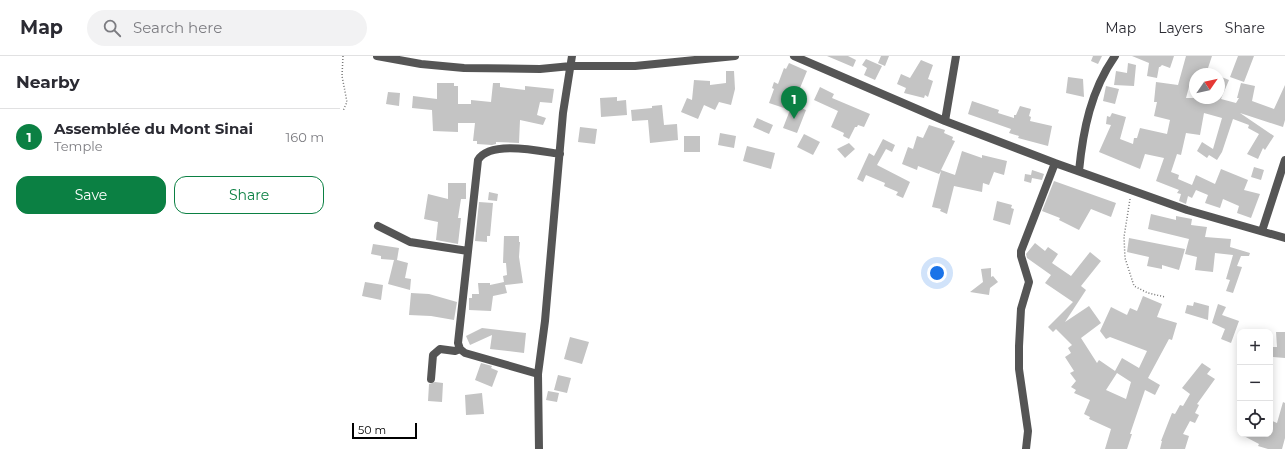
<!DOCTYPE html>
<meta charset="utf-8">
<style>
:root{--surface:#fff;--page:#f2f2f3;--text:#2b2b33;--muted:#7c7c81;--line:#e1e1e2;--accent:#0b8043}
body{margin:0;font-family:Montserrat,sans-serif;background:var(--page);color:var(--text)}
.controls{position:absolute;right:12px;bottom:12px;display:grid;overflow:hidden;border-radius:8px;box-shadow:0 2px 10px #0003}
.controls button{width:36px;height:36px;display:grid;place-items:center;padding:0;border:0;border-bottom:1px solid var(--line);background:var(--surface);color:var(--text);font:20px sans-serif}
.compass{position:absolute;left:849px;top:12px;width:36px;height:36px;border-radius:50%;background:var(--surface);box-shadow:0 2px 10px #0003;rotate:56deg}
.scale{position:absolute;left:12px;bottom:10px;width:65px;box-sizing:border-box;padding-left:4px;border:2px solid #000;border-top:0;font-size:11px;line-height:14px;white-space:nowrap;color:#000;-webkit-text-stroke:3px #fff;paint-order:stroke}
.you{position:absolute;left:597px;top:217px;width:14px;height:14px;margin:-10px;border:3px solid #fff;border-radius:50%;background:#1a73e8;box-shadow:0 0 0 6px #1a73e833}
.badge{display:grid;place-items:center;width:26px;height:26px;border-radius:50%;background:var(--accent);color:#fff;font-size:13px;font-weight:700}
.pin{position:absolute;translate:-50% -33px;filter:drop-shadow(0 1px 2px #0008)}
.pin::after{content:'';position:absolute;top:21px;width:14px;height:12px;background:inherit;clip-path:polygon(0 0,100% 0,50% 100%)}
.list{margin:0;padding:0;list-style:none}
h2{display:flex;justify-content:space-between;align-items:center;height:52px;margin:0;padding:0 16px;font-size:17px}
h2 small{font-size:13px;font-weight:400;color:var(--muted)}
.list li{display:grid;grid-template-columns:26px 1fr auto;gap:12px;align-items:center;box-sizing:border-box;height:56px;padding:0 16px;border-top:1px solid var(--line)}
.list b{display:block;font-size:15px;white-space:nowrap}
.list p{margin:0;font-size:13px;white-space:nowrap;color:var(--muted)}
.list em{font-size:13px;font-style:normal;color:var(--muted)}
.actions{display:flex;gap:8px;padding:12px 16px}
.actions a{flex:1;padding:9px 0;border:1px solid var(--accent);border-radius:12px;text-align:center;font-size:14px;color:var(--accent)}
.actions .main{background:var(--accent);color:#fff}
.icon{flex:none;width:22px;height:22px;fill:none;stroke:currentColor;stroke-width:2;stroke-linecap:round;stroke-linejoin:round}
.map{position:relative;flex:none;width:945px;height:393px;overflow:hidden}
header{display:flex;align-items:center;gap:24px;box-sizing:border-box;height:56px;padding:0 20px;background:var(--surface);border-bottom:1px solid var(--line)}
header strong{font-size:19px}
nav{display:flex;gap:22px;margin-inline-start:auto;font-size:14px}
.search{width:280px;height:36px;background:var(--page);display:flex;align-items:center;gap:10px;box-sizing:border-box;padding:0 14px;border-radius:22px;color:var(--muted);font-size:15px}
main{display:flex}
aside{flex:1;background:var(--surface)}
.map>svg:first-child{display:block}
</style>
<header>
<strong>Map</strong>
<div class="search"><svg class="icon" aria-label="search" viewBox="0 0 24 24"><circle cx="10" cy="10" r="6"/><path d="M15 15l6 6"/></svg>Search here</div>
<nav><a>Map</a><a>Layers</a><a>Share</a></nav>
</header>
<main>
<aside>
<h2>Nearby<small></small></h2>
<ul class="list">
<li><span class="badge">1</span><div><b>Assemblée du Mont Sinai</b><p>Temple</p></div><em>160 m</em></li>
</ul>
<div class="actions"><a class="main">Save</a><a>Share</a></div>
</aside>
<div class="map">
<svg width="945" height="393" viewBox="0 0 945 393">
<rect width="100%" height="100%" fill="#fff"/>
<path fill="#c4c4c4" fill-rule="evenodd" d="M487 0H508L516 4 513 11Z
M541 0H549L545 10 538 7Z
M753 0H762L758 8 751 5Z
M792 0H834L830 12 822 9 820 11H819L817 22 807 20 809 7Z
M846 0H872L866 18H855V29L850 27 846 42H879V20L889 24 881 43 896 47 899 42H897L901 27 915 30 912 45 934 53 945 29V64L943 71 900 57 934 80 925 94 923 92 918 103 907 98 919 78 908 72 909 69 893 63 882 96 877 104 869 99 867 102 857 95 862 86 873 93 882 62 864 57 860 79 846 77 841 99 837 98 831 116 839 119 838 123 852 129 856 119 875 128 881 113 908 124 904 134 920 138 911 162 897 157 899 150 883 143 880 152 865 147 868 139 856 134 852 142 848 140 846 148 839 145 841 138 837 137 839 134 816 125 824 102 805 98 800 113 759 96 771 69 766 68 767 60 770 61 772 57 786 61 780 83 793 88 794 82H797L800 72 827 78 830 64 814 60 817 46H814L816 26 838 29Z
M898 0H914L904 26 890 21Z
M526 3 542 10 535 24 524 19 527 12 522 9Z
M581 4 593 9 588 23 593 25 588 41 585 39 584 42 564 37 566 32 557 28 561 18 570 22Z
M449 7 467 15 453 49 466 54 457 77 443 72 450 54 429 47 434 33 432 32 434 26 438 28 444 12 446 13Z
M788 7 796 9 794 30 774 29 776 15 787 17Z
M386 15H394L395 33 391 49 379 46 375 54 364 49 358 63 341 56 347 42 352 44 354 24 370 25V29L386 27Z
M728 21 743 23 744 41 726 37Z
M97 27H114V30H118V48H131V44L151 46 153 27H160V31L185 34V30L214 33 212 47 200 46 197 59 206 62 203 69 180 64 179 87 156 86V88L152 89 137 88V85H133L135 67H118V76L93 75 92 54 72 52 73 40 97 43Z
M766 30 779 33 775 48 763 45Z
M480 31 494 38 492 42 530 58 524 71 518 69 517 71H515L509 83 503 80 504 77 491 71 498 55 474 44Z
M48 36 60 37 59 50 46 48Z
M277 41V45L286 44 287 59 261 61 260 42Z
M632 45 659 54 658 57 674 62V59H676L680 50 691 53 689 60 691 61 690 65 712 70 708 90 678 82 679 80 669 77 671 73 628 58Z
M322 49 324 69 337 68 338 84 310 87 308 64 292 65 291 54 312 52V50Z
M417 62 433 69 429 78 413 71Z
M589 69 605 74 604 77 613 81 612 84 615 85 601 114 615 119 622 95 642 102V99L667 105 664 119 654 116 649 129 643 127 642 136 614 130 607 158 600 155 601 153 592 151 601 115 599 118 578 110 577 114 562 108 568 91 573 93 577 80 583 82Z
M240 71 257 73 255 88 238 86Z
M380 77 396 80 394 92 378 89Z
M464 78 480 86 473 99 457 91Z
M344 80H360V96H344Z
M543 83 555 89 552 96 546 93 537 109 570 126 563 142 556 139 558 136 544 130 545 127 526 119 523 126 517 123 529 97 534 100Z
M509 87 515 93 505 102 497 93Z
M407 90 435 97 431 113 403 105Z
M914 111 924 114 921 124 911 121Z
M692 114 704 118 702 124 692 122 691 127 684 125 685 118 691 119Z
M714 125 776 147 771 161 751 153 739 174 719 164 720 162 702 155Z
M108 127H126V143H121L118 162H121L118 188 96 184 98 166 84 163 88 138 108 143Z
M149 136 158 138 157 145 148 144Z
M657 145 672 149 671 152 674 153 670 169 653 164Z
M139 146 153 147 150 180H147V186L135 185Z
M811 158 836 164V160L852 163 851 169 867 171 865 181 891 183 890 191 910 197 909 200H901L897 210 902 211 893 237 886 235 890 224 886 223 893 199 875 197 873 216 855 214 857 201 845 198 849 183 808 173Z
M164 180H179V186H180L179 201 183 227 165 229 167 237 153 240 151 255 129 254V242H132V238H139L138 227H150V229L164 226 163 220 167 219 166 207H163Z
M789 182 845 193 839 214 822 209V213L807 210 809 201 787 196Z
M695 187 705 195 708 191 718 198 712 207 731 220 750 196 761 205 741 230 746 234 725 266 749 250 761 267 741 282 757 307 759 304 775 315 782 302 799 312 807 295 770 281 766 283 760 275 771 251 787 259 790 252 797 255 803 240 822 248 817 261 837 267 832 284 829 283 808 322 820 329 815 339 805 334 790 378H792L787 393H765L771 373 749 363 750 361 744 358 750 344 734 337 736 334 731 331 736 325 730 317 734 315 725 301 731 297 728 292 732 289 716 273 713 276 708 271 733 246 705 227 711 219 687 202 686 198ZM777 317 791 326 786 343 766 334Z
M33 188 59 192 57 204 68 207 65 222 71 223 70 234 48 228 54 204 41 203V200L31 198Z
M651 212V221L653 220 658 226 650 232 649 239 630 236 643 226 641 213Z
M25 226 43 229 41 244 22 240Z
M71 237 89 238 117 246 114 264 91 260 69 259Z
M854 246 869 250 868 264 845 257 847 249 853 250Z
M878 248 886 251 882 259 899 265 891 287 881 283 885 273 872 267Z
M142 272 186 277 184 297 150 293 152 279 130 289 126 280Z
M936 276H945V302L933 301V291H937Z
M230 281 249 286 242 308 224 303Z
M141 307 152 310 151 312 158 315 152 331 135 324Z
M862 307 871 313 867 318 875 323 857 348 859 349 855 357 859 359 855 367 850 365 843 378 849 380 845 393H820L822 385H821L832 357 835 358 840 349 843 350 850 338 842 332Z
M218 319 231 322 227 337 214 334Z
M95 326 103 327 102 346 88 345 89 328Z
M208 335 219 337 217 346 206 344Z
M142 337 144 358 126 359 125 339Z
M943 346 945 347V382L942 393H928L918 390 919 388 900 378H930V364L937 367Z"/>
<g fill="none" stroke-linecap="round" stroke-linejoin="round">
<path stroke="#777" stroke-width="1.5" stroke-dasharray="1 2" stroke-linecap="butt" d="M3 0 2 20 7 46 3 55
M790 143 784 181 785 202 794 230 808 237 825 241"/>
<path stroke="#555" stroke-width="8" d="M37 0 81 8 124 12 200 13 231 10H295L395 0
M454 0 605 65 715 107 847 154 945 182
M605 65 616 0
M739 115C743 74 751 34 775 0
M38 170 70 186 128 195
M922 175 945 104
M198 318 125 297 120 293 118 287 138 104C150 84 199 95 220 98
M91 323 93 299 100 293 115 295 120 293
M199 393 198 318 205 265 223 57 232 0
M686 393 688 375 679 313V290L681 253 689 226 681 200V195L715 107"/>
</g>
</svg>
<div class="controls">
<button>+</button>
<button>−</button>
<button><svg class="icon" aria-label="locate" viewBox="0 0 24 24"><circle cx="12" cy="12" r="6"/><path d="M12 2v4M12 18v4M2 12h4M18 12h4"/></svg></button>
</div>
<svg class="compass" viewBox="-18 -18 36 36"><path d="M0-13l5 13h-10z" fill="#e53935"/><path d="M0 13l5-13h-10z" fill="#7c7c81"/></svg>
<div class="scale">50 m</div>
<div class="you"></div>
<div class="pin badge" style="left:454px;top:63px">1</div>
</div>
</main>
